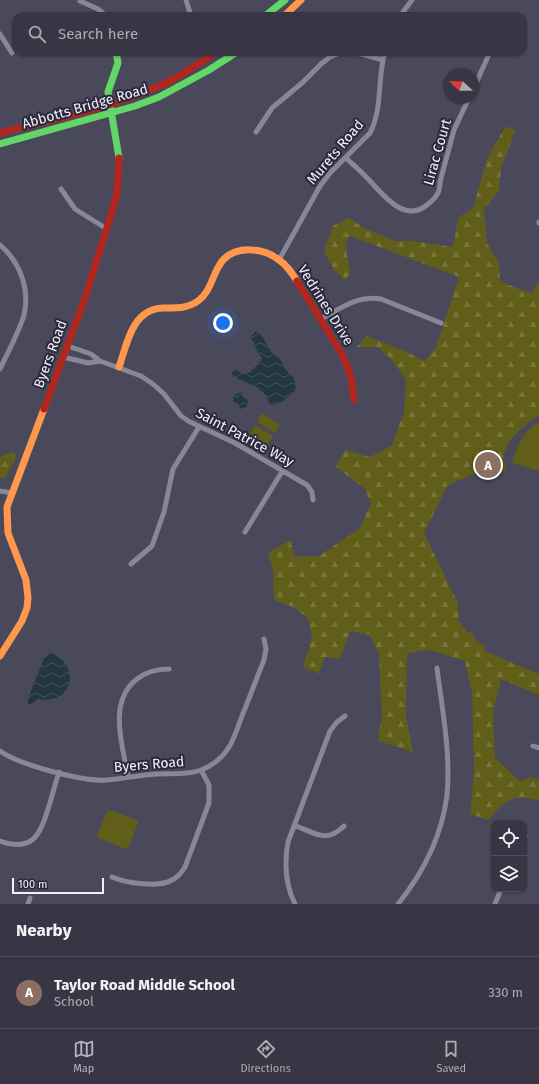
<!DOCTYPE html>
<style>
:root{--surface:#383644;--page:#43414f;--text:#f1f3f6;--muted:#ababb2;--line:#52505d;--accent:#b6b5c4}
body{margin:0;font-family:"Fira Sans",sans-serif;background:var(--page);color:var(--text)}
.controls{position:absolute;right:12px;bottom:12px;display:grid;overflow:hidden;border-radius:8px;box-shadow:0 1px 3px #0004}
.controls button{width:36px;height:36px;display:grid;place-items:center;padding:0;border:0;border-bottom:1px solid var(--line);background:var(--surface);color:var(--text);font:20px sans-serif}
.compass{position:absolute;left:443px;top:68px;width:36px;height:36px;border-radius:50%;background:var(--surface);box-shadow:0 1px 3px #0004;rotate:291deg}
.scale{position:absolute;left:12px;bottom:10px;width:92px;box-sizing:border-box;padding-left:4px;border:2px solid #f0effc;border-top:0;font-size:11px;line-height:14px;white-space:nowrap;color:#f0effc;-webkit-text-stroke:3px #2b2a3a;paint-order:stroke}
.you{position:absolute;left:223px;top:323px;width:14px;height:14px;margin:-10px;border:3px solid #fff;border-radius:50%;background:#1a73e8;box-shadow:0 0 0 6px #1a73e833}
.badge{display:grid;place-items:center;width:26px;height:26px;border-radius:50%;background:var(--accent);color:#fff;font-size:13px;font-weight:700}
.pin{position:absolute;translate:-50% -50%;border:2px solid #fff;box-shadow:0 1px 4px #0006}
.list{margin:0;padding:0;list-style:none}
h2{display:flex;justify-content:space-between;align-items:center;height:52px;margin:0;padding:0 16px;font-size:17px}
h2 small{font-size:13px;font-weight:400;color:var(--muted)}
.list li{display:grid;grid-template-columns:26px 1fr auto;gap:12px;align-items:center;box-sizing:border-box;height:72px;padding:0 16px;border-top:1px solid var(--line)}
.list b{display:block;font-size:15px;white-space:nowrap}
.list p{margin:0;font-size:13px;white-space:nowrap;color:var(--muted)}
.list em{font-size:13px;font-style:normal;color:var(--muted)}
.icon{flex:none;width:22px;height:22px;fill:none;stroke:currentColor;stroke-width:2;stroke-linecap:round;stroke-linejoin:round}
.map{position:relative;flex:none;width:539px;height:904px;overflow:hidden}
.search{position:absolute;background:var(--surface);box-shadow:0 1px 3px #0004;left:12px;right:12px;top:12px;height:44px;display:flex;align-items:center;gap:10px;box-sizing:border-box;padding:0 14px;border-radius:12px;color:var(--muted);font-size:15px}
.sheet{height:124px;background:var(--surface)}
nav{display:flex;justify-content:space-around;align-items:center;box-sizing:border-box;height:56px;border-top:1px solid var(--line);background:var(--surface);font-size:11px;color:var(--muted)}
nav a{display:grid;justify-items:center;gap:2px}
nav .on{color:var(--accent)}
.map>svg:first-child{display:block}
</style>
<div class="map">
<svg width="539" height="904" viewBox="0 0 539 904">
<defs>
<pattern id="forest-firs" width="22" height="20" patternUnits="userSpaceOnUse"><rect width="22" height="20" fill="#605e18"/><path d="M5 1l3.5 6h-7zM16 11l3.5 6h-7z" fill="#77753a"/></pattern>
<pattern id="water-waves" width="16" height="10" patternUnits="userSpaceOnUse"><rect width="16" height="10" fill="#223741"/><path d="M0 5q4-4 8 0t8 0" fill="none" stroke="#42545d"/></pattern>
</defs>
<rect width="100%" height="100%" fill="#4a485b"/>
<path fill="url(#forest-firs)" d="M506 126 515 131 501 168 499 191 484 209 487 243 499 263 500 282 531 293 539 282V415C526 424 506 439 504 456 503 461 506 467 507 471L476 473 448 485 424 533 458 603 459 622 468 633 472 631C473 639 477 642 485 646L484 651 539 674V695L501 679 493 712 495 758 520 781 531 777 539 780V801C513 793 505 800 489 820L470 814 474 772 472 693 465 661 430 650 407 653 406 716 413 752 378 741 382 714 379 654 370 635 350 631 340 659 325 657 319 674 303 667 312 637 308 618 293 607 274 600 273 570 268 553 290 540 295 557 319 556 360 528 371 503 365 489 336 467 345 450 370 457 392 445 404 412 406 380 392 360 378 347H357L367 336 405 351 424 361 436 348 459 277 350 236 345 244 350 272 346 281 334 270 324 251 333 226 349 218 364 228 395 241H413L453 247 458 218 473 208 488 156Z
M13 451 16 459 5 478H0V457Z"/>
<path fill="#605e18" d="M262 413 280 425 275 433 257 422Z
M539 422V471L512 463C517 447 523 430 539 422Z
M255 425 273 436 268 445 250 433Z
M109 810 137 820 138 823 128 848 126 849 98 838 97 835 107 811Z"/>
<path fill="url(#water-waves)" d="M256 331 262 336 271 352 280 359 285 369 293 377 295 383 296 387 294 392 283 401 274 405 269 403 267 396 257 387 232 376 231 373 235 370 244 374 251 372C254 367 260 364 262 358 256 352 256 345 251 338L253 334Z
M241 392 243 398 247 399 248 404 246 407 240 409 238 404 234 402 233 397 235 395Z
M50 652C83 666 72 706 38 699L30 705 28 704V699L44 658Z"/>
<g fill="none" stroke-linecap="round" stroke-linejoin="round">
<path stroke="#888796" stroke-width="5" d="M186 0 191 16
M80 1 98 9 106 16
M400 16 412 0
M0 34 12 53
M350 52 358 53 383 60
M473 90 490 52
M256 132 272 108 302 83 321 64 330 57 340 53 349 52
M346 158C355 166 363 173 371 182 384 196 405 223 427 205 436 198 440 193 440 182L454 130 469 98
M61 189 75 209 107 229
M539 223V222
M0 245C20 262 30 289 24 315 19 332 8 352 0 369
M279 260 320 186 330 173 370 133C383 108 377 78 385 52
M321 319C342 308 357 295 381 299L441 323
M68 346 91 354 100 361 141 376 153 384 164 394 181 416 190 422 235 443 307 485 312 492 313 500
M63 357 88 363 100 361
M0 491 12 493
M245 532 283 470
M131 564 152 546 164 512 173 469 199 427
M533 746 539 748
M0 751C20 765 83 782 107 780 123 779 139 775 156 774 180 773 199 777 219 759 233 747 237 728 244 711 251 694 257 677 264 660L266 649 264 639
M128 777C123 746 107 702 137 679 147 671 157 669 169 669
M294 825C315 833 326 844 344 826
M524 837 525 836
M0 841C32 852 40 836 48 809 52 797 55 784 59 772
M112 877C126 883 159 888 172 880 178 877 182 872 185 867L209 803V785L201 770
M28 904 30 898
M295 904C285 884 284 864 288 842L330 731 337 722 345 716
M398 904C423 873 442 835 447 795 451 754 442 708 437 668
M495 904 501 889"/>
<path stroke="#63d668" stroke-width="7" d="M265 16 285 0
M116 52 118 63 108 92 119 158
M0 144 135 106 159 97 209 70 237 52"/>
<path stroke="#ff974d" stroke-width="7" d="M284 16 301 0
M119 367C127 344 132 309 163 308 175 308 187 309 198 301 212 291 212 273 223 260 237 245 264 248 279 260 287 265 292 273 297 281
M0 656 22 621 27 608 28 598 26 580 8 533 7 507 44 409"/>
<path stroke="#b3261e" stroke-width="7" d="M0 133C55 119 112 108 164 84 182 75 199 64 216 52
M297 281 343 356 351 377 354 400
M44 409 85 298 111 215 117 194 119 158"/>
</g>
<g text-anchor="middle" stroke-width="4" stroke-linejoin="round" paint-order="stroke">
<g font-size="14" fill="#f0effc" stroke="#2b2a3a">
<text transform="translate(85 106) rotate(-16)" y="5">Abbotts Bridge Road</text>
<text transform="translate(335 152) rotate(-50)" y="5">Murets Road</text>
<text transform="translate(437 152) rotate(-74)" y="5">Lirac Court</text>
<text transform="translate(326 305) rotate(58)" y="5">Vedrines Drive</text>
<text transform="translate(50 354) rotate(-70)" y="5">Byers Road</text>
<text transform="translate(245 437) rotate(28)" y="5">Saint Patrice Way</text>
<text transform="translate(149 764) rotate(-5)" y="5">Byers Road</text>
</g>
</g>
</svg>
<div class="controls">
<button><svg class="icon" aria-label="locate" viewBox="0 0 24 24"><circle cx="12" cy="12" r="6"/><path d="M12 2v4M12 18v4M2 12h4M18 12h4"/></svg></button>
<button><svg class="icon" aria-label="layers" viewBox="0 0 24 24"><path d="M12 4l9 5-9 5-9-5zM3 14l9 5 9-5"/></svg></button>
</div>
<svg class="compass" viewBox="-18 -18 36 36"><path d="M0-13l5 13h-10z" fill="#e53935"/><path d="M0 13l5-13h-10z" fill="#ababb2"/></svg>
<div class="scale">100 m</div>
<div class="you"></div>
<div class="pin badge" style="left:488px;top:465px;background:#8d6e63">A</div>
<div class="search"><svg class="icon" aria-label="search" viewBox="0 0 24 24"><circle cx="10" cy="10" r="6"/><path d="M15 15l6 6"/></svg>Search here</div>
</div>
<section class="sheet">
<h2>Nearby<small></small></h2>
<ul class="list">
<li><span class="badge" style="background:#8d6e63">A</span><div><b>Taylor Road Middle School</b><p>School</p></div><em>330 m</em></li>
</ul>
</section>
<nav>
<a class="on"><svg class="icon" aria-label="map" viewBox="0 0 24 24"><path d="M3 6l6-2 6 2 6-2v14l-6 2-6-2-6 2zM9 4v14M15 6v14"/></svg>Map</a>
<a><svg class="icon" aria-label="directions" viewBox="0 0 24 24"><path d="M12 3l9 9-9 9-9-9zM9 14v-3h6M13 9l2 2-2 2"/></svg>Directions</a>
<a><svg class="icon" aria-label="saved" viewBox="0 0 24 24"><path d="M7 4h10v16l-5-4-5 4z"/></svg>Saved</a>
</nav>
